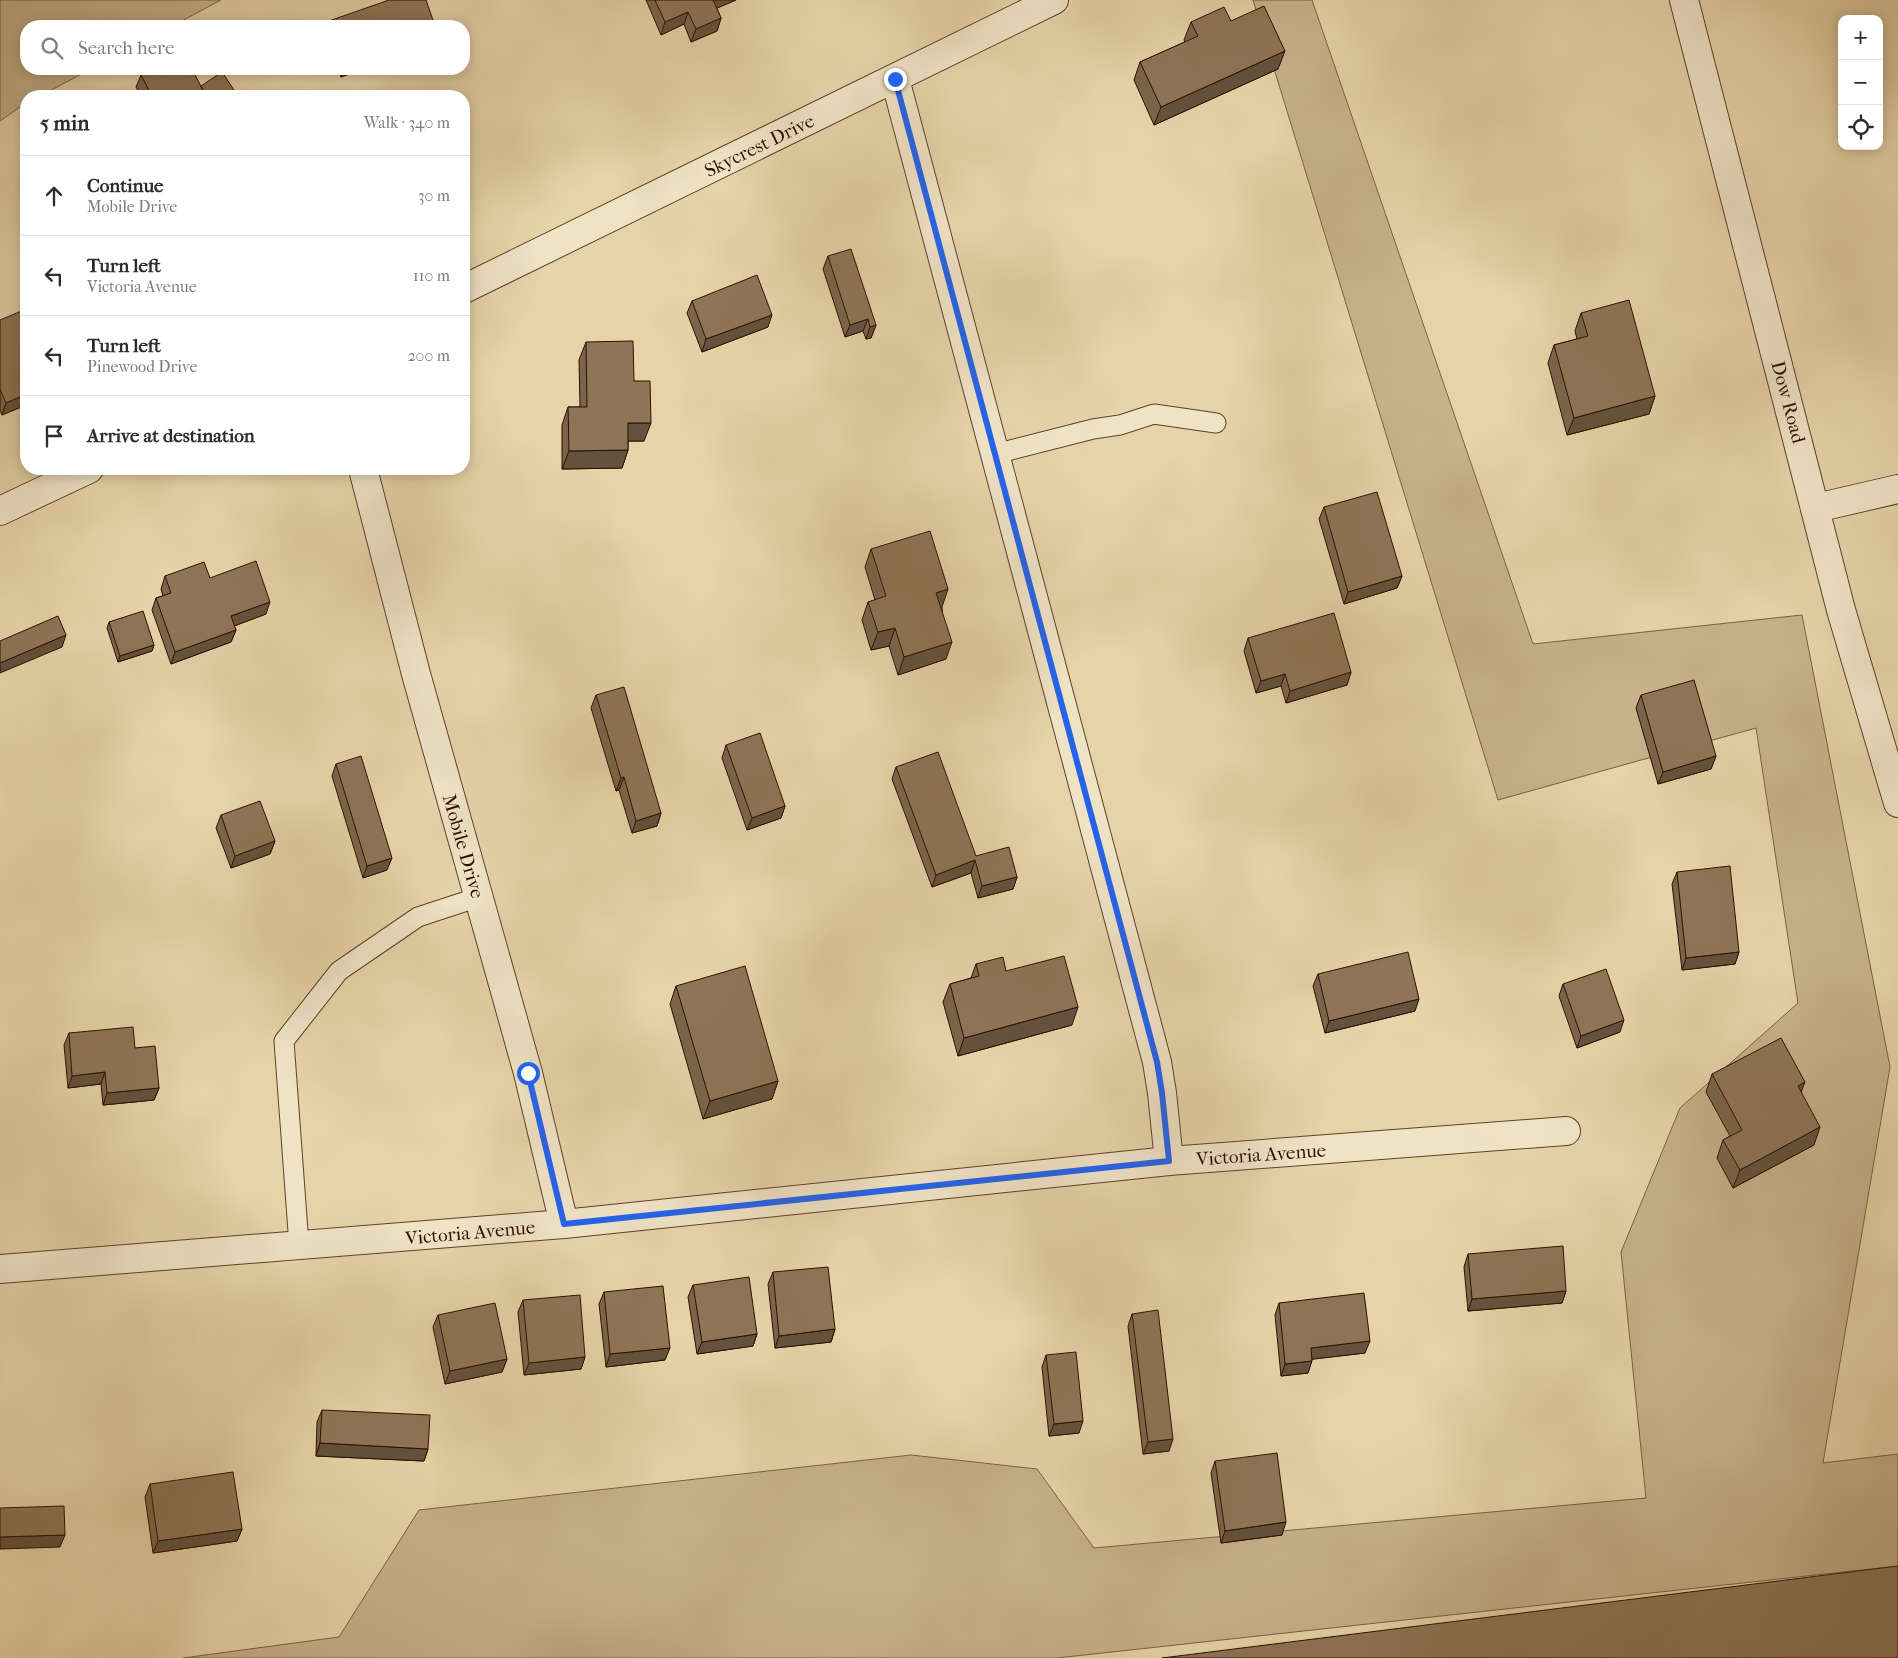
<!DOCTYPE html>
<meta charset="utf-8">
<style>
:root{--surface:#fff;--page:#f2f2f3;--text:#2b2b33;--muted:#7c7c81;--line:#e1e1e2}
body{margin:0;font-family:"IM FELL French Canon",serif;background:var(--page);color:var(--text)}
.controls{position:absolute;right:15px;top:15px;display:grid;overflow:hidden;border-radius:10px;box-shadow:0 2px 12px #0003}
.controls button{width:45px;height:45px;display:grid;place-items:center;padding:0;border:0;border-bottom:1px solid var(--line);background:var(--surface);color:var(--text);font:25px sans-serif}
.stop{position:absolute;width:15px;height:15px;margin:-11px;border:4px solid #2563eb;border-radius:50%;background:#fff}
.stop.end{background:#2563eb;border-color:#fff;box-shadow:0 1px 5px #0008}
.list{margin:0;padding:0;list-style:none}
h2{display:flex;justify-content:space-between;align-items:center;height:65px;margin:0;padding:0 20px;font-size:21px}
h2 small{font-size:16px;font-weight:400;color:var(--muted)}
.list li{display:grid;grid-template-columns:32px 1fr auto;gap:15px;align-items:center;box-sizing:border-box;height:80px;padding:0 20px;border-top:1px solid var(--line)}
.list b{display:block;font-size:19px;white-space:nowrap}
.list p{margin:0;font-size:16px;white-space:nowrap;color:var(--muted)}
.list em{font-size:16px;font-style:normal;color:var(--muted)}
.icon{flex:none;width:28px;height:28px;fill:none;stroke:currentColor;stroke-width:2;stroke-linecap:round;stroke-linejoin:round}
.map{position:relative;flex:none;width:1898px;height:1658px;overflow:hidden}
.search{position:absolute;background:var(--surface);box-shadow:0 2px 12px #0003;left:20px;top:20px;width:450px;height:55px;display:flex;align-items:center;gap:12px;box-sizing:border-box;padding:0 18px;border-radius:20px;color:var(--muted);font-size:19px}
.panel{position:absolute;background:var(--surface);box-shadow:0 2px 12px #0003;left:20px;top:90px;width:450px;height:385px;border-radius:20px}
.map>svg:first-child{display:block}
</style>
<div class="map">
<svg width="1898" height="1658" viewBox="0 0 1898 1658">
<rect width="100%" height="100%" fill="#e6d4a8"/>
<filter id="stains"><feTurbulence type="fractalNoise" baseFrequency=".004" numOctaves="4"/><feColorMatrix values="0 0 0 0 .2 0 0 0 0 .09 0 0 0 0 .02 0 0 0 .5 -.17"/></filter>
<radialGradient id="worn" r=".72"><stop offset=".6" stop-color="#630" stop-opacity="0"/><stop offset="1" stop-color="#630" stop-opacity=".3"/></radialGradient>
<path fill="#c7b28b" stroke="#7b6046" d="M0 0H221L172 26H26V69H91L40 96H26V103L0 121Z
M1253 0H1312L1533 644 1802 615 1890 1067 1823 1463 1898 1454V1566L1057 1658H183L339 1637 419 1510 911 1455 1037 1469 1094 1548 1646 1498 1621 1252 1680 1108 1798 1003 1756 728 1498 800Z"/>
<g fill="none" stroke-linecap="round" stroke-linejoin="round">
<g stroke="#5d402a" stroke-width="21">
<path id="service" d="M995 454 1093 429 1120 425 1154 414 1216 423
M299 1245 284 1041 339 971 418 917 479 897"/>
</g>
<g stroke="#5d402a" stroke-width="30">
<path id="minor" d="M1684 0 1841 610 1898 803
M895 79 1157 1062 1162 1093 1169 1161
M464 289 1054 0
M363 469 416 674 528 1073 564 1224
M1816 508 1898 489
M0 511 89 469
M0 1269 564 1224 1169 1161 1566 1131"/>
</g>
<use href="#service" stroke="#efe3c6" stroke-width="19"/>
<use href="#minor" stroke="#efe3c6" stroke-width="28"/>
</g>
<path fill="#7a654b" stroke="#2f0e00" d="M646 0H736L717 8 721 18 717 31 691 42 684 24 661 35Z
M1231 21 1278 69 1154 125 1134 80 1140 62 1185 42 1184 40 1191 22Z
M338 69H363L341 77Z
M141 75 201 86 238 96H141L136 87Z
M828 256 876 325 871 338 866 339 863 331 845 337 823 269Z
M692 301 768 327 702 352 687 313Z
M1581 313 1655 396 1649 414 1567 435 1548 363 1554 345 1577 339 1575 331Z
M0 320 26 405 2 415 0 411Z
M586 342 644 441H628V450L622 468 562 469V425L568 407H580L579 360Z
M1324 507 1402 576 1397 588 1344 604 1319 519Z
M871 549 942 607 946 659 898 675 889 646 871 650 862 620 868 602 875 600 865 567Z
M165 576 210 578 266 614 234 626 236 630 231 642 171 664 152 610 156 598 163 596 161 589Z
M109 622 154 645 152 651 118 662 107 628Z
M1248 638 1351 672 1347 685 1286 703 1281 686 1256 693 1244 651Z
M596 695 661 813 657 826 632 833 619 790 616 791 591 708Z
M1641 695 1716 756 1711 769 1658 784 1636 708Z
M726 745 785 806 781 818 747 830 722 758Z
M336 764 387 870 363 878 332 776Z
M896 767 976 856 1017 877 1013 889 978 898 971 873 932 887 892 779Z
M221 815 275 841 270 854 231 868 216 828Z
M1677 872 1739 952 1735 964 1682 970 1672 884Z
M976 964 1006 971 1072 1025 958 1056 943 1002 950 984 971 978Z
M1318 974 1415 1011 1325 1033 1313 986Z
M1563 984 1620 1032 1577 1048 1559 996Z
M676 986 778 1081 772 1099 703 1119 670 1004Z
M69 1033 135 1048 159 1088 154 1100 103 1105 101 1084 68 1088 64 1045Z
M1712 1074 1801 1091 1814 1145 1733 1188 1717 1158 1723 1140 1730 1136 1706 1092Z
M1468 1254 1566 1291 1562 1303 1468 1311 1464 1267Z
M773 1272 835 1329 831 1342 775 1348 768 1284Z
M693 1285 757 1334 753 1346 697 1354 688 1297Z
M604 1292 665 1360 606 1367 599 1304Z
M523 1300 585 1357 581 1369 524 1375 518 1312Z
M1279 1303 1365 1353 1312 1359 1308 1373 1281 1376 1275 1315Z
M1132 1314 1169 1451 1143 1454 1128 1326Z
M438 1315 507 1359 502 1372 445 1384 433 1327Z
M1046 1355 1079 1433 1049 1436 1042 1367Z
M322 1410 428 1449 424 1461 316 1456 317 1422Z
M1215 1461 1282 1535 1221 1543 1211 1473Z
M150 1484 242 1529 237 1541 153 1553 145 1497Z"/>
<path fill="#63523d" stroke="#2f0e00" d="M713 0H736L708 12Z
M688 12 684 24 661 35 665 22Z
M721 18 717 31 691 42 696 29Z
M1285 51 1278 69 1154 125 1161 107Z
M344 69H363L341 77Z
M772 315 768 327 702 352 706 339Z
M868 319 863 331 845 337 850 325Z
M876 325 871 338 866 339 870 327Z
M26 394V405L2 415 6 403Z
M1655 396 1649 414 1567 435 1574 418Z
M628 423H651L644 441H622Z
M628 450 622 468 562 469 569 451Z
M1402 576 1397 588 1344 604 1348 592Z
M948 589 942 607 930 611 936 593Z
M270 602 266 614 226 629 231 616Z
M895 628 889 646 871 650 878 632Z
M236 630 231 642 171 664 175 652Z
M66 635 62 647 0 673V663Z
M952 642 946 659 898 675 904 657Z
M154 645 152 651 118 662 120 656Z
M1351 672 1347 685 1286 703 1290 691Z
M1285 674 1281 686 1256 693 1261 681Z
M1716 756 1711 769 1658 784 1663 772Z
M624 777 619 790 616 791 621 778Z
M785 806 781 818 747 830 752 818Z
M661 813 657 826 632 833 636 821Z
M275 841 270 854 231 868 235 856Z
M392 858 387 870 363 878 367 866Z
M975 860 971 873 932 887 936 875Z
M1017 877 1013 889 978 898 982 886Z
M1739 952 1735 964 1682 970 1686 958Z
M1419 999 1415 1011 1325 1033 1329 1021Z
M1078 1007 1072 1025 958 1056 964 1038Z
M1624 1020 1620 1032 1577 1048 1581 1036Z
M105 1072 101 1084 68 1088 72 1076Z
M778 1081 772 1099 703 1119 710 1101Z
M1805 1082 1798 1100V1086Z
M159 1088 154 1100 103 1105 107 1093Z
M1820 1127 1814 1145 1733 1188 1740 1170Z
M1566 1291 1562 1303 1468 1311 1472 1299Z
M835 1329 831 1342 775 1348 779 1336Z
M757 1334 753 1346 697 1354 702 1342Z
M1370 1341 1365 1353 1306 1360 1311 1348Z
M670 1348 665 1360 606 1367 610 1354Z
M585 1357 581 1369 524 1375 529 1363Z
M507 1359 502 1372 445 1384 450 1371Z
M1312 1361 1308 1373 1281 1376 1285 1364Z
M1083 1421 1079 1433 1049 1436 1054 1424Z
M1173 1439 1169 1451 1143 1454 1148 1442Z
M320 1443 428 1449 424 1461 316 1456Z
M1286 1522 1282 1535 1221 1543 1225 1531Z
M242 1529 237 1541 153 1553 158 1541Z
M65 1535 60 1547 0 1549V1537Z"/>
<path fill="#8e7557" stroke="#2f0e00" d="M389 0H426L435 26H331L329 21Z
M655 0H713L721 18 696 29 688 12 665 22Z
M1264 6 1285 51 1161 107 1140 62 1198 36 1191 22 1224 7 1231 21Z
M153 69H192L206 96H152L141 75Z
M222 72 238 96H207L205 95 201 86Z
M851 249 876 325 870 327 868 319 850 325 828 256Z
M757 275 772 315 706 339 692 301Z
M1629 300 1655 396 1574 418 1554 345 1588 336 1581 313Z
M24 310 26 315V394L6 403 0 389V320Z
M633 341 634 381H650L651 423H628V450L569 451 568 407H587L586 342Z
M1377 492 1402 576 1348 592 1324 507Z
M930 531 948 589 936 593 952 642 904 657 895 628 878 632 868 602 886 596 871 549Z
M256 561 270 602 231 616 236 630 175 652 156 598 171 593 165 576 204 562 210 578Z
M143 611 154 645 120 656 109 622Z
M1334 613 1351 672 1290 691 1285 674 1261 681 1248 638Z
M58 616 66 635 0 663V641Z
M1694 680 1716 756 1663 772 1641 695Z
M624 687 661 813 636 821 624 777 621 778 596 695Z
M760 733 785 806 752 818 726 745Z
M938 752 976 856 1009 847 1017 877 982 886 975 860 936 875 896 767Z
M361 756 392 858 367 866 336 764Z
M260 801 275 841 235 856 221 815Z
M1730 866 1739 952 1686 958 1677 872Z
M1408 952 1419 999 1329 1021 1318 974Z
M1064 956 1078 1007 964 1038 950 984 979 976 976 964 1003 957 1006 971Z
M745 966 778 1081 710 1101 676 986Z
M1606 969 1624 1020 1581 1036 1563 984Z
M133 1027 135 1048 155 1046 159 1088 107 1093 105 1072 72 1076 69 1033Z
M1781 1038 1805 1082 1798 1086 1820 1127 1740 1170 1723 1140 1742 1130 1712 1074Z
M1563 1246 1566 1291 1472 1299 1468 1254Z
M828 1267 835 1329 779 1336 773 1272Z
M749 1277 757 1334 702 1342 693 1285Z
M663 1286 670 1348 610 1354 604 1292Z
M1364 1293 1370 1341 1311 1348 1312 1361 1285 1364 1279 1303Z
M580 1295 585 1357 529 1363 523 1300Z
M495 1303 507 1359 450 1371 438 1315Z
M1158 1310 1173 1439 1148 1442 1132 1314Z
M1076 1352 1083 1421 1054 1424 1046 1355Z
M322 1410 430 1415 428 1449 320 1443Z
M1277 1453 1286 1522 1225 1531 1215 1461Z
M233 1472 242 1529 158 1541 150 1484Z
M64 1506 65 1535 0 1537V1508Z
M1898 1566V1658H1162Z"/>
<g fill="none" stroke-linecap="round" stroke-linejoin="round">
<path stroke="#2563eb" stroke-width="6" d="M528 1073 564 1224 1169 1161 1162 1093 1157 1062 895 79"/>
</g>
<g text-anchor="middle" stroke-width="4.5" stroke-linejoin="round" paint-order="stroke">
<g font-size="19" fill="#2f0e00" stroke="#efe3c6">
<text transform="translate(759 145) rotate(-26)" y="7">Skycrest Drive</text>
<text transform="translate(1789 402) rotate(75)" y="7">Dow Road</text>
<text transform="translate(464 846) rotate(74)" y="7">Mobile Drive</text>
<text transform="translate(1261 1154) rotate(-4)" y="7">Victoria Avenue</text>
<text transform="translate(470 1232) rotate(-5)" y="7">Victoria Avenue</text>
</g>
</g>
<rect width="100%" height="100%" filter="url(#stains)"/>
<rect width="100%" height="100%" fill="url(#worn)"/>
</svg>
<div class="controls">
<button>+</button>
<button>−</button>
<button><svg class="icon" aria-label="locate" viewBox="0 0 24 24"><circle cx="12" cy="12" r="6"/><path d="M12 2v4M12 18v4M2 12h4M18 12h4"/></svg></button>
</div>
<div class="stop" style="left:528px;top:1073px"></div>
<div class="stop end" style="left:895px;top:79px"></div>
<div class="search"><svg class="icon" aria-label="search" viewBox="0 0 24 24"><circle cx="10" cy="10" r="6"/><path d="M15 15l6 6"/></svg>Search here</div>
<section class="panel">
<h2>5 min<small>Walk · 340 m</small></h2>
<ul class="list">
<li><svg class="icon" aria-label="ahead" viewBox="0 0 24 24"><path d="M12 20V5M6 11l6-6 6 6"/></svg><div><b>Continue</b><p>Mobile Drive</p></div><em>30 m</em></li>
<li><svg class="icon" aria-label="left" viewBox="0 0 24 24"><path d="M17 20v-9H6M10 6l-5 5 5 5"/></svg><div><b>Turn left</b><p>Victoria Avenue</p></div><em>110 m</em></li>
<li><svg class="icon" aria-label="left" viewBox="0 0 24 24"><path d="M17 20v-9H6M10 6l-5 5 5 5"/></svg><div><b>Turn left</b><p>Pinewood Drive</p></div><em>200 m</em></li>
<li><svg class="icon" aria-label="arrive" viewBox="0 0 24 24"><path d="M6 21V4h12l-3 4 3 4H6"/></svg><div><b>Arrive at destination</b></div></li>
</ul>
</section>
</div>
